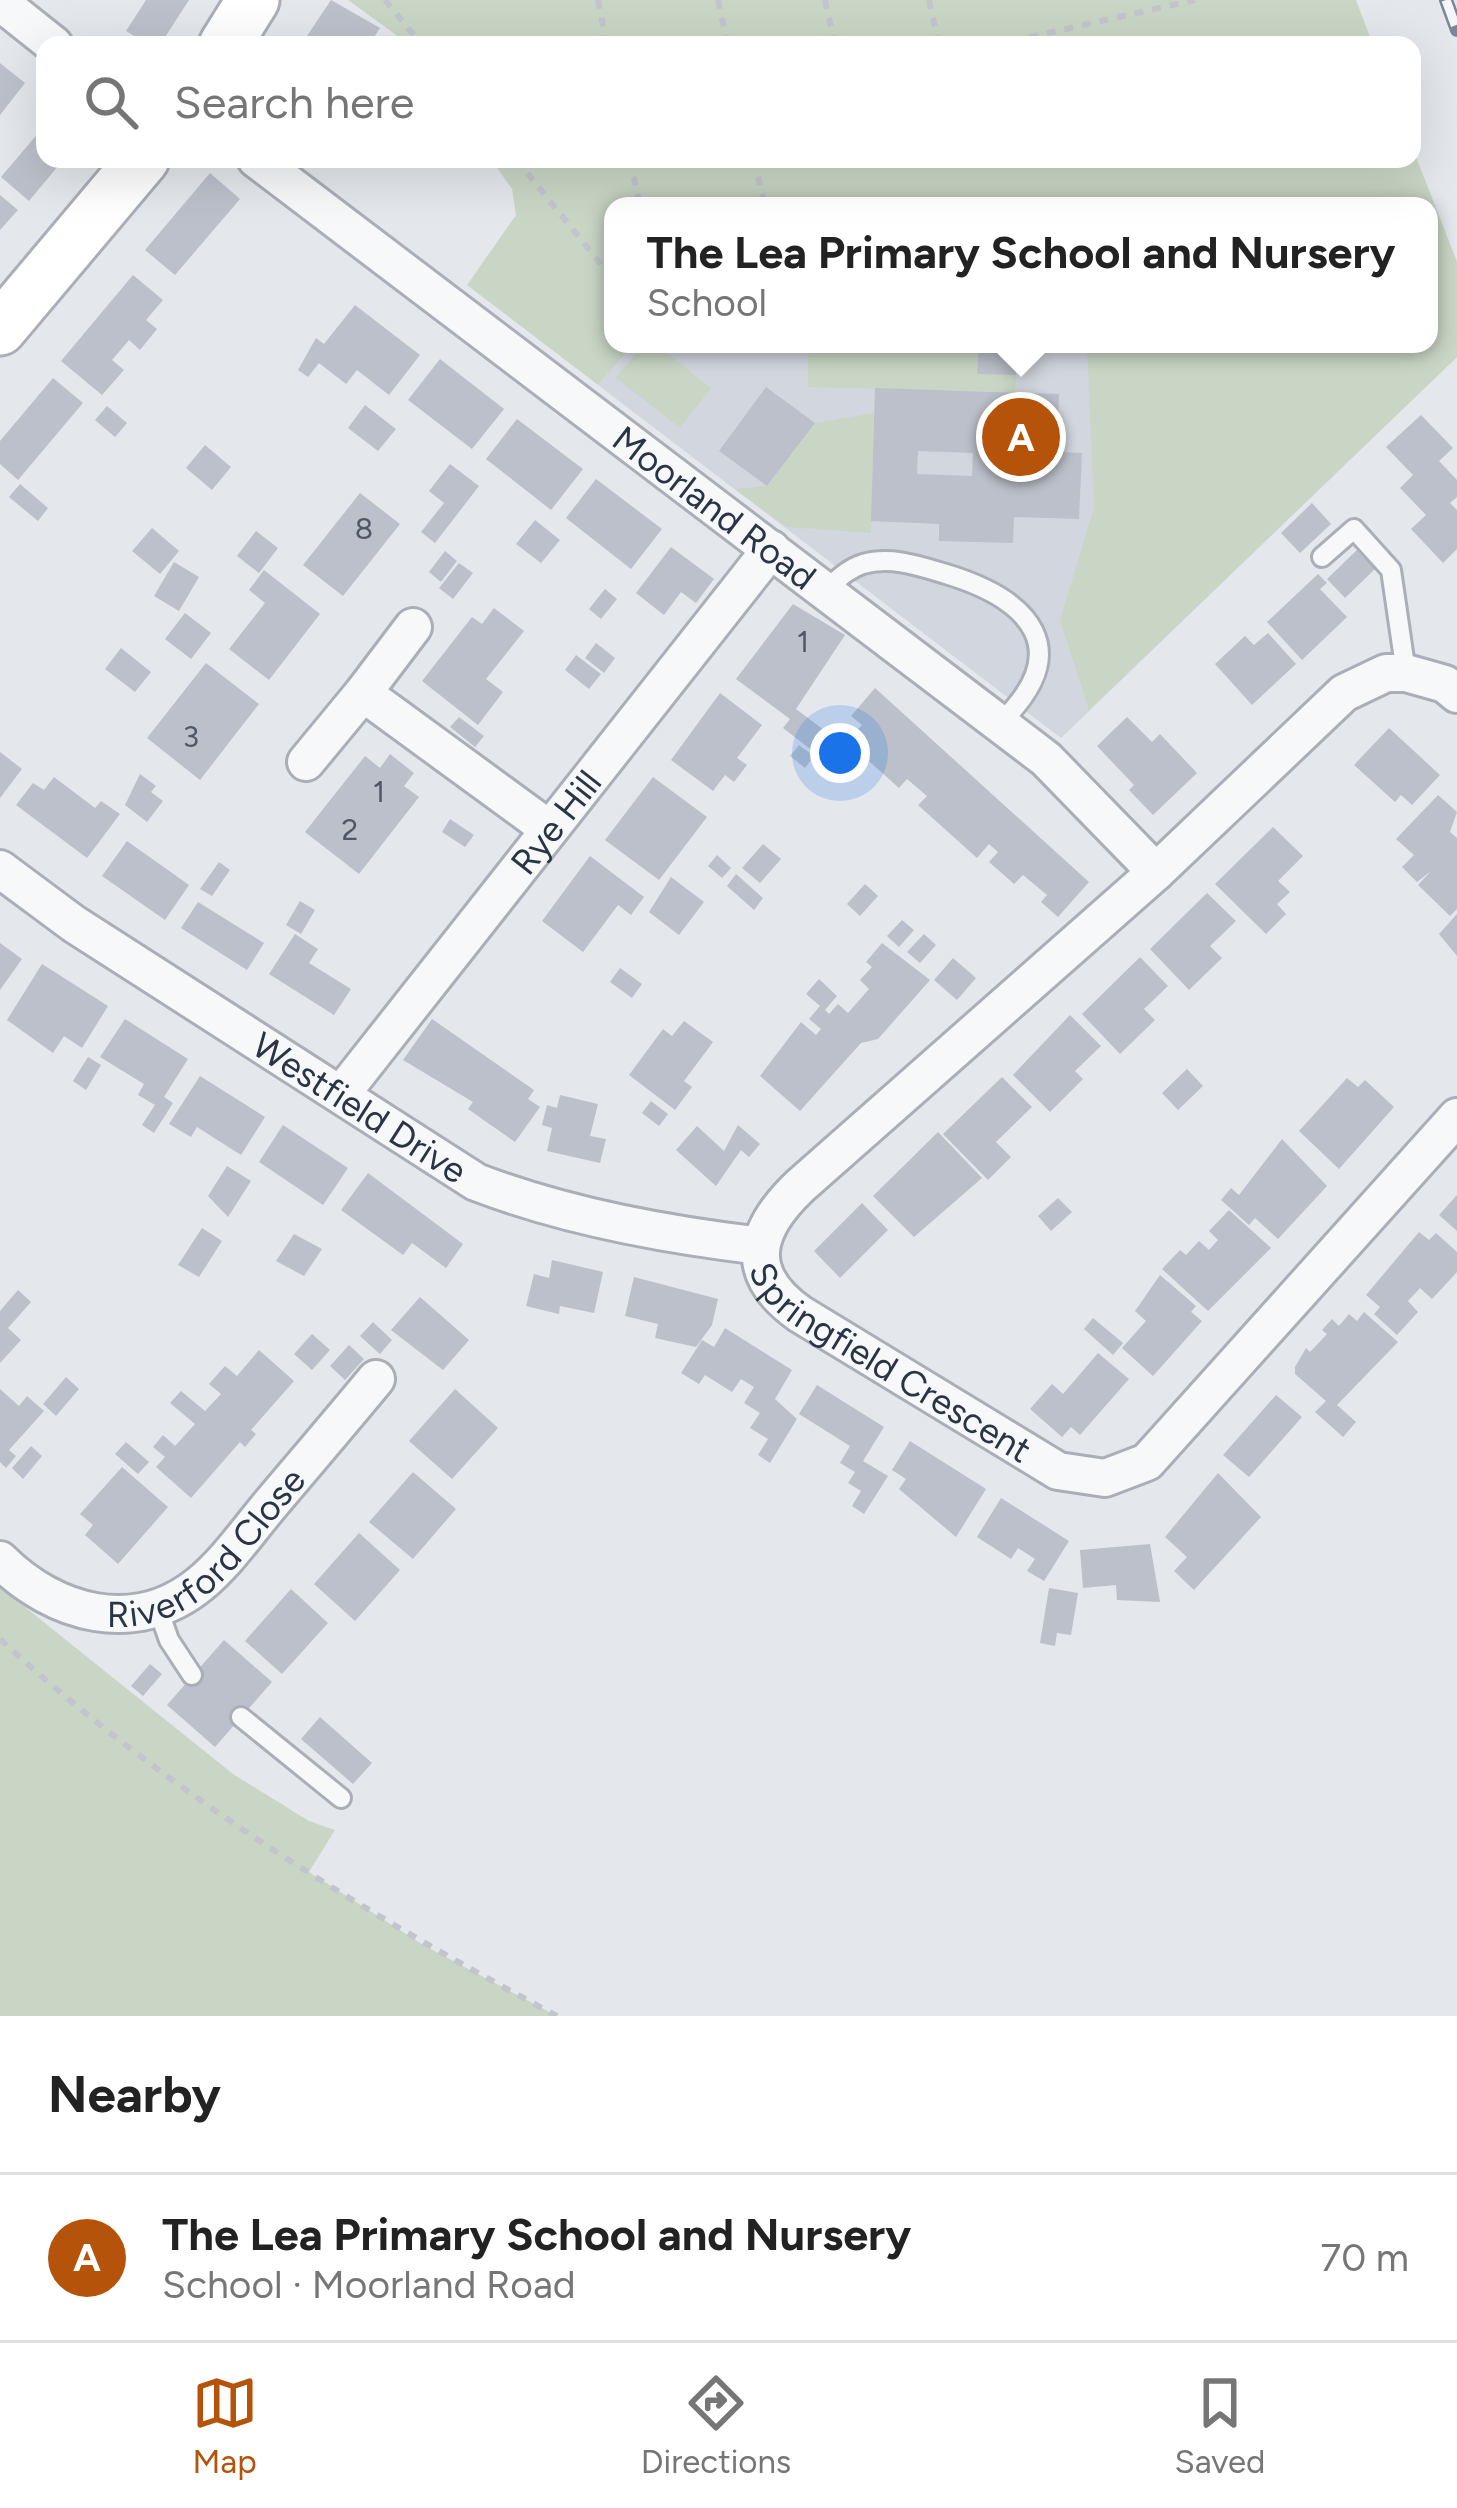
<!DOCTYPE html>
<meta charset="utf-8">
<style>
:root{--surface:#fff;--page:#f6f6f6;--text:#222;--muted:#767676;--line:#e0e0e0;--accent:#b45309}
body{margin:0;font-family:Figtree,sans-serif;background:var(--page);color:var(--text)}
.you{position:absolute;left:840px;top:753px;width:42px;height:42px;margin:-30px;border:9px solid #fff;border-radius:50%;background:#1a73e8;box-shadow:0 0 0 18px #1a73e833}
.badge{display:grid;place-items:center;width:78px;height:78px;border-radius:50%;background:var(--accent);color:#fff;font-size:39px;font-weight:700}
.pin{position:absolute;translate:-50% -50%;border:6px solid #fff;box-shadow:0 3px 12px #0006}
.popup{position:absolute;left:604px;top:197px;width:834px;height:156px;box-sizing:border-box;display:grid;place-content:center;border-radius:24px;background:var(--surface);filter:drop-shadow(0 3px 9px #0005);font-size:39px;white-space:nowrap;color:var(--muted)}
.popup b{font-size:45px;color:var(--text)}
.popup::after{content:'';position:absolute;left:50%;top:100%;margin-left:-24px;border:24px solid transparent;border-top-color:var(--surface)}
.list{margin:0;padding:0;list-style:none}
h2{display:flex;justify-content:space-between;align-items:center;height:156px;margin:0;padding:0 48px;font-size:51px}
h2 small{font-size:39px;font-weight:400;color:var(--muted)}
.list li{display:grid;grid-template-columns:78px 1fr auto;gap:36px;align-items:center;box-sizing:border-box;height:168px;padding:0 48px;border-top:3px solid var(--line)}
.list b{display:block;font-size:45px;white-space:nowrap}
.list p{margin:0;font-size:39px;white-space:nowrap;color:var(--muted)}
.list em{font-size:39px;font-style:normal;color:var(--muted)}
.icon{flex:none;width:66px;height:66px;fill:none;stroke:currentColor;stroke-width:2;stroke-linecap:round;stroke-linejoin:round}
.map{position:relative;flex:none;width:1457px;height:2016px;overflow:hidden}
.search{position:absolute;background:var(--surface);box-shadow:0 12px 48px #0002;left:36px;right:36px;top:36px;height:132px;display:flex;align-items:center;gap:30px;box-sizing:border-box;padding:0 42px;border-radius:24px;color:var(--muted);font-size:45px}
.sheet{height:324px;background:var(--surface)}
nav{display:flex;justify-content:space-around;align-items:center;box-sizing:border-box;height:168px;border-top:3px solid var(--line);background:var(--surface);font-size:33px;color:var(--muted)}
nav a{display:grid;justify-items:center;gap:6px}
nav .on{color:var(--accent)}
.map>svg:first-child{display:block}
</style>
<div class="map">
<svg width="1457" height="2016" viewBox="0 0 1457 2016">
<rect width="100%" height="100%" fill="#e4e7ec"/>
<path fill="#d2d6de" d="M1412 147 1457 262V357L1061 738 598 385 634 344H1429V206Z"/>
<path fill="#c9d6c5" d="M348 0H1356L1373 45H410Z
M1412 147 1457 262V357L1089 710 1060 620 1094 508 1087 344H1429V206H613V344H634L598 385 467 285 516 215 512 189 491 159H1412Z
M643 344H655L711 388 680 428 616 378Z
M808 344H979L977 374 1016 375 1015 392 808 387Z
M874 413 871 533 786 527 735 489 768 486 815 423Z
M0 1587 233 1774 309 1821 335 1830 309 1872 425 1946 557 2016H0Z"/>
<path fill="#bbc0ca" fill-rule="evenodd" d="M146 0H189L160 45H149L126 31Z
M331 0 380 28 369 45H301Z
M0 63 25 83 0 115Z
M45 125V159H64L29 201 1 177Z
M210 173 240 199 175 275 145 250Z
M0 195 18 210 0 230Z
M133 275 163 300 146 320 157 329 140 350 129 340 112 360 124 370 102 395 61 361Z
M355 305 420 355 389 395 357 370 346 384 319 363 308 377 298 370 316 338 324 344Z
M979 344H1018L1016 375 977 374Z
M440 359 504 409 472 449 408 400Z
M53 378 83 403 18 480 0 464V441Z
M766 387 815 423 767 486 719 451Z
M875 388 1059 394 1057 452 1082 453 1079 519 1014 517 1013 543 939 541V524L871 521ZM918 451 973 453 972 476 917 474Z
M365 405 396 429 378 451 348 428Z
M107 406 127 423 115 437 95 420Z
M1421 415 1453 448 1439 461 1457 480V497L1450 503 1457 510V549L1443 563 1411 529 1426 515 1400 488 1413 475 1386 447Z
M517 419 583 469 551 510 486 459Z
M205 445 231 467 212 490 186 468Z
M450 464 479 486 435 543 421 532 444 503 429 491Z
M596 479 662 529 631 569 566 518Z
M20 484 48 508 38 521 9 497Z
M360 493 400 524 343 596 303 565Z
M1312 503 1331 524 1300 553 1281 533Z
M535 520 560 540 541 563 516 544Z
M152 528 179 551 160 574 132 551Z
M256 531 278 548 259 573 237 556Z
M671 547 714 579 696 603 681 592 664 615 636 593Z
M1357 550 1375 569 1345 598 1327 579Z
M445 551 457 561 441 582 429 572Z
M174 562 199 577 179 611 154 596Z
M459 563 473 573 453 599 439 588Z
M264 570 320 614 269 680 229 649 265 603 249 590Z
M1318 574 1327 583 1320 589 1347 617 1302 660 1267 622Z
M605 589 617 599 601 619 589 609Z
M793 604 845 635 796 709 832 736 818 755 783 728 790 719 736 679Z
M494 608 524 631 486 679 503 692 478 725 422 681 472 617 482 624Z
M185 613 211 633 191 659 165 639Z
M1268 633 1296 664 1252 705 1215 664 1245 636 1254 645Z
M596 643 615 658 604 673 585 658Z
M121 648 151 672 135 692 105 669Z
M576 655 601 674 589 689 565 670Z
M206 663 259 704 200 780 147 738Z
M875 688 1089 882 1058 917 1041 902 1047 895 1023 875 1014 884 989 862 998 852 989 844 977 858 918 805 927 796 907 779 899 788 851 745 835 766 822 757 840 733 849 739 862 725 851 716Z
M720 693 762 725 737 758 747 765 734 782 725 775 713 791 671 760Z
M459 717 484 736 475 747 450 727Z
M1127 717 1152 742 1160 734 1197 773 1153 815 1129 790 1134 785 1097 746Z
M1389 728 1440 775 1412 805 1401 795 1395 802 1354 765Z
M799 745 814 756 805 768 790 756Z
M0 752 22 769 0 798Z
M390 754 414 773 404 786 419 797 359 874 305 832 365 756 380 768Z
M140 774 156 786 151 792 163 801 147 822 125 805Z
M54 777 95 808 101 801 120 814 87 858 16 805 33 783 44 790Z
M653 777 707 817 659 880 605 840Z
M1438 795 1457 812 1450 832 1457 838V909L1450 916 1418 885 1431 871 1417 882 1402 867 1414 855 1396 839Z
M450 819 474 835 465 847 442 832Z
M1273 827 1303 856 1278 881 1290 892 1277 904 1286 914 1266 934 1215 884Z
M127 841 189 885 165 920 102 876Z
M763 844 781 859 760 883 742 868Z
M717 855 731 868 722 878 708 866Z
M590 856 644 897 631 915 618 905 583 952 542 921Z
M219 862 230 870 212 896 200 889Z
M736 874 763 898 754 910 727 886Z
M671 877 704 902 679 935 649 912Z
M865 884 878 896 860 916 847 904Z
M1207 893 1236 921 1210 946 1222 958 1189 990 1150 949Z
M300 901 315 910 301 934 286 925Z
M198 902 264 943 247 970 181 928Z
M1457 914V956L1439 934Z
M902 920 914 930 899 947 887 936Z
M295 934 318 949 309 963 351 989 334 1015 269 974Z
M924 934 936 945 920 963 907 952Z
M0 943 22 959 0 990Z
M882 943 930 980 878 1039 861 1043 800 1111 760 1076 801 1022 816 1035 821 1029 809 1019 820 1006 806 994 819 979 837 996 825 1010 829 1014 838 1004 848 1013 869 989 860 980 872 967 866 962Z
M1140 957 1168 986 1144 1009 1155 1020 1120 1054 1082 1014Z
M953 958 976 978 957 1000 934 980Z
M42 964 108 1006 82 1048 64 1036 53 1053 7 1020Z
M620 968 642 984 632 998 610 982Z
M1070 1015 1101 1046 1075 1071 1083 1079 1050 1112 1013 1075Z
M125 1019 188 1059 164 1097 173 1103 154 1133 142 1125 155 1105 138 1095 144 1084 100 1057Z
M432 1019 534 1090 528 1099 540 1107 515 1142 468 1109 473 1102 403 1060Z
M684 1021 713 1042 684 1081 692 1087 675 1110 629 1075 663 1029 672 1036Z
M88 1057 101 1065 86 1090 73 1081Z
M1187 1069 1203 1086 1178 1110 1162 1093Z
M200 1076 265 1117 241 1155 197 1127 191 1137 169 1124Z
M1002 1077 1032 1107 996 1142 1011 1157 988 1180 943 1134Z
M1347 1078 1358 1087 1365 1080 1394 1107 1339 1169 1299 1131Z
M560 1095 598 1104 590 1136 606 1139 600 1163 547 1151 552 1128 542 1125 547 1105 557 1108Z
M651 1101 668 1114 659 1126 642 1113Z
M283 1125 348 1168 323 1205 259 1162Z
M738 1125 760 1144 749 1157 741 1150 716 1186 676 1150 697 1126 724 1151Z
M938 1132 982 1178 914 1237 873 1196Z
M1282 1139 1327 1186 1278 1239 1255 1218 1249 1225 1221 1200 1231 1188 1239 1195Z
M227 1166 251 1181 228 1217 208 1196Z
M368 1173 463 1244 446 1268 412 1243 403 1255 341 1210Z
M1457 1195V1231L1439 1215Z
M1058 1198 1072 1212 1051 1231 1038 1216Z
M862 1203 888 1230 840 1278 814 1251Z
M1229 1210 1271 1248 1208 1311 1162 1269 1180 1250 1186 1255 1199 1241 1209 1250 1218 1240 1209 1231Z
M202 1228 222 1241 199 1277 178 1265Z
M1419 1232 1429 1240 1436 1233 1457 1252V1272L1432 1299 1420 1288 1408 1301 1418 1312 1397 1335 1374 1314 1380 1307 1366 1295Z
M294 1234 322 1249 304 1276 276 1261Z
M552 1260 603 1272 594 1313 560 1306 559 1314 526 1306 534 1274 549 1278Z
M1160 1275 1196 1306 1191 1312 1202 1321 1153 1376 1122 1348 1146 1321 1135 1311Z
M634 1277 718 1299 712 1325 696 1347 655 1338 658 1324 625 1316Z
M18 1290 31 1302 8 1328 21 1340 0 1363V1311Z
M420 1297 469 1340 443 1370 391 1330Z
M1364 1312 1398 1342 1337 1405 1356 1422 1343 1437 1315 1412 1326 1401 1295 1374V1367L1306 1348 1310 1352 1327 1334 1322 1330 1332 1319 1339 1326 1349 1314 1357 1321Z
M1093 1318 1123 1343 1113 1355 1084 1329Z
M373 1322 392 1340 380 1354 360 1336Z
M725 1328 792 1370 775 1399 797 1419 770 1463 758 1455 768 1439 750 1428 760 1413 744 1403 754 1387 741 1379 732 1392 705 1375 699 1384 681 1373 702 1340 714 1347Z
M312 1334 330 1350 312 1370 294 1354Z
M349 1345 364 1359 345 1380 330 1366Z
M259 1350 294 1381 251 1430 256 1434 245 1447 240 1442 191 1498 156 1467 165 1457 153 1447 163 1435 175 1446 195 1424 170 1403 181 1391 205 1411 221 1394 209 1384 225 1366 237 1376Z
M1098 1353 1129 1379 1080 1435 1071 1427 1062 1437 1030 1409 1052 1384 1063 1394Z
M66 1377 79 1389 56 1416 43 1404Z
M817 1385 884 1427 863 1461 888 1476 864 1514 852 1506 861 1491 848 1483 855 1472 840 1463 850 1446 799 1414Z
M0 1389 19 1406 27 1396 44 1411 9 1450 16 1456 6 1468 0 1462Z
M455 1389 498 1428 452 1479 409 1441Z
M1276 1395 1302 1417 1249 1477 1223 1455Z
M910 1441 986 1489 956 1537 899 1489 906 1479 892 1470Z
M126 1442 149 1462 138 1474 115 1454Z
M31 1446 42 1456 23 1479 12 1468Z
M122 1467 168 1507 118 1564 85 1535 93 1525 80 1514Z
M413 1472 456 1509 413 1559 369 1522Z
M1218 1473 1261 1517 1194 1590 1174 1571 1187 1557 1165 1537Z
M1001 1498 1069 1541 1044 1581 1027 1571 1035 1559 1018 1548 1011 1559 977 1537Z
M359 1533 400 1570 355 1621 314 1584Z
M1150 1544 1160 1602 1117 1600 1116 1585 1083 1588 1080 1550Z
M1049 1588 1078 1593 1071 1635 1057 1633 1055 1646 1040 1643Z
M291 1589 328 1623 282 1674 245 1641Z
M224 1640 272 1682 215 1747 167 1705Z
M150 1664 162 1674 143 1696 131 1686Z
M320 1717 372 1763 353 1784 301 1739Z"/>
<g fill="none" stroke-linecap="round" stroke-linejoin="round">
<g stroke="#a9aeb7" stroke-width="24">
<path id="lane" d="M1322 557 1354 529 1391 570 1406 673
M824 591C836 581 847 569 863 564 891 556 919 566 946 574 1032 600 1076 651 999 724
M157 1606 169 1640 192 1675
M241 1717 341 1798"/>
</g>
<g stroke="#a9aeb7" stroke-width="42">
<g id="street">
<path d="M0 2 54 45"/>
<path id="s1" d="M256 159 1046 759 1156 872"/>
<path d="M363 693 413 627"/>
<path id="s2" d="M1457 694 1445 684 1406 673H1386L1344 693 1156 872 800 1186C754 1230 742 1273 800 1314L1058 1471 1105 1478 1147 1462 1457 1117"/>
<path d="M306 762 363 693 549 829"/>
<path id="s3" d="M0 869 74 924 476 1182C564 1216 667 1235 761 1246"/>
<path id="s4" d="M342 1093 771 549"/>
<path id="s5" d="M0 1560C54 1614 135 1637 200 1584 228 1561 250 1528 274 1500 308 1460 342 1420 376 1379"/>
</g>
</g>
<g stroke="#a9aeb7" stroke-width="57">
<path id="secondary" d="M225 45 253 0
M0 329 143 159"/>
</g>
<path stroke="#c2c5cb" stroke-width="6" stroke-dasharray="9 9" stroke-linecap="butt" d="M385 0 422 45
M598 0 607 45
M718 0 728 45
M825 0 835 45
M929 0 939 45
M994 45 1195 0
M516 159 612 278
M630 159 640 206
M754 159 765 206
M0 1639C166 1792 358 1910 557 2016"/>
<use href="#lane" stroke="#f7f8fa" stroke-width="18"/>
<use href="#street" stroke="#f7f8fa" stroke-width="36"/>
<use href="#secondary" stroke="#fff" stroke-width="51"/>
<g stroke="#7d8696" stroke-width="14">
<path id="rail" d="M1446 0 1457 30"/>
</g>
<use href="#rail" stroke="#f4f6f9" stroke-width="9" stroke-dasharray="27" stroke-linecap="butt"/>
</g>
<g text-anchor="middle" stroke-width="12" stroke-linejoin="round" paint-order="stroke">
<g font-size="30" fill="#4f5766">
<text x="364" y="539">8</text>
<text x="803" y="652">1</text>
<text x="191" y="747">3</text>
<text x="379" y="802">1</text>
<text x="350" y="840">2</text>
</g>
<g font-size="36" fill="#2b3445" stroke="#f4f6f9">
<text dy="13" stroke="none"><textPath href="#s1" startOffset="576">Moorland Road</textPath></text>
<text dy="13" stroke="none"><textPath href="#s4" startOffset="345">Rye Hill</textPath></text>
<text dy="13" stroke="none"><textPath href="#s3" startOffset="432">Westfield Drive</textPath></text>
<text dy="13" stroke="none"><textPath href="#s2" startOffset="1113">Springfield Crescent</textPath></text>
<text dy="13" stroke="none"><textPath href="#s5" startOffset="246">Riverford Close</textPath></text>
</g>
</g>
</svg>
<div class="you"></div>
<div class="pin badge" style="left:1021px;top:437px">A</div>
<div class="popup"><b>The Lea Primary School and Nursery</b>School</div>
<div class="search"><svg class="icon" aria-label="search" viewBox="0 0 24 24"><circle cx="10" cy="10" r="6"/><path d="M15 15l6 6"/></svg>Search here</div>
</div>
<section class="sheet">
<h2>Nearby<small></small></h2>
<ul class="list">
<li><span class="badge">A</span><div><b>The Lea Primary School and Nursery</b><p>School · Moorland Road</p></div><em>70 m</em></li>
</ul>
</section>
<nav>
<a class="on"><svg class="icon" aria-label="map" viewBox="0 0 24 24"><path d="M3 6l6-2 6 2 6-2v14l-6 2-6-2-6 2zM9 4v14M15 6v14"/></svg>Map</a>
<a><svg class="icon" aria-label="directions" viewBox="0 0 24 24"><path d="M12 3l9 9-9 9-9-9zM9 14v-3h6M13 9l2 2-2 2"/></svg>Directions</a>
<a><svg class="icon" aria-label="saved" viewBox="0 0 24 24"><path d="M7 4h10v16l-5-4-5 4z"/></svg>Saved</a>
</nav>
